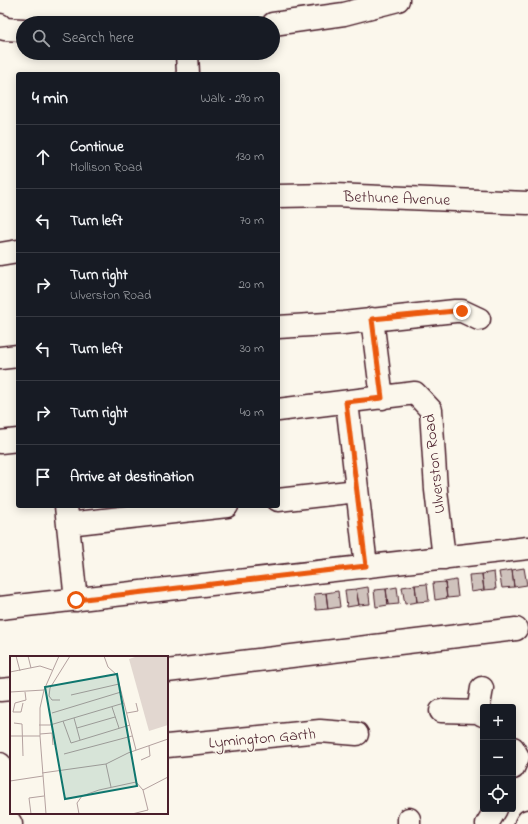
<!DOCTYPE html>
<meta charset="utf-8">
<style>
:root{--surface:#171b24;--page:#20242c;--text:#f1f3f6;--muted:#9ea1a6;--line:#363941}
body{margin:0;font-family:"Indie Flower",sans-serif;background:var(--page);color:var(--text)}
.controls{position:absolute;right:12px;bottom:12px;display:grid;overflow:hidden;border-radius:4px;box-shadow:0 2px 10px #0003}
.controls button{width:36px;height:36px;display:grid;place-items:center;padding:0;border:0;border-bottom:1px solid var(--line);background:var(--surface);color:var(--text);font:20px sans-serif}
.stop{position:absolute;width:12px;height:12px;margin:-9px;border:3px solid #ea580c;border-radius:50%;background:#fff}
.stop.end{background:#ea580c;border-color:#fff;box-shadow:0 1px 4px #0008}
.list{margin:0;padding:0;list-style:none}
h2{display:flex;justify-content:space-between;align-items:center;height:52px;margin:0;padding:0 16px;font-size:17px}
h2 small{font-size:13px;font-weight:400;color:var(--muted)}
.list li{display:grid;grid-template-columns:26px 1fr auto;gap:12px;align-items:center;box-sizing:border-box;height:64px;padding:0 16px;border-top:1px solid var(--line)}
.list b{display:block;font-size:15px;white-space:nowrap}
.list p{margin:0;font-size:13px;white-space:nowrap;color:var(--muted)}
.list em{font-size:13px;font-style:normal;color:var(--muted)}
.icon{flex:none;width:22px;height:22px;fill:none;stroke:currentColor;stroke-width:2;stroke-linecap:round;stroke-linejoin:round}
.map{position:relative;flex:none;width:528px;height:824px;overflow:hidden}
.search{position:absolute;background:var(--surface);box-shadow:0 2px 10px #0003;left:16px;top:16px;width:264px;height:44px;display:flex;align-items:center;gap:10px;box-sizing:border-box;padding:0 14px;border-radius:22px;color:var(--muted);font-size:15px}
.panel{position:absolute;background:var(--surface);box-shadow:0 2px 10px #0003;left:16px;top:72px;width:264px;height:436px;border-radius:4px}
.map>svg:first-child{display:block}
</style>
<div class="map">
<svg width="528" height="824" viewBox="0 0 528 824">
<rect width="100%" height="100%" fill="#fbf7ec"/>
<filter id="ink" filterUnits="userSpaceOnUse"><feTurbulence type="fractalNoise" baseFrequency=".025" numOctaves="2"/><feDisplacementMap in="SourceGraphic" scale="8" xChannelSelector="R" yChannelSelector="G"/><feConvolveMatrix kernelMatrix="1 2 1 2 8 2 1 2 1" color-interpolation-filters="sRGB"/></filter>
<g filter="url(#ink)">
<path fill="#cfc2bc" stroke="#4a1f2b" d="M524 568 527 585 514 587 512 570Z
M512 570 514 587 502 588 499 572Z
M494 572 496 589 484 590 482 574Z
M482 574 484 590 471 592 469 575Z
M456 580 458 597 447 598 445 582Z
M445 582 447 598 435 600 433 583Z
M427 584 429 601 417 602 415 585Z
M415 585 417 602 405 604 402 587Z
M368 587 370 604 359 605 356 589Z
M397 587 399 604 388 605 386 589Z
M356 589 359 605 347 607 345 590Z
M386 589 388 605 376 607 374 590Z
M338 591 340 607 328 609 326 593Z
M326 593 328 609 316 610 314 594Z"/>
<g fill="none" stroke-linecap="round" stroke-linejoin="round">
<g stroke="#4a1f2b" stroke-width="25">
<path id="minor" d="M273 24 344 14 398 0
M0 25 4 29 23 30
M187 53 188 74
M278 196 334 195 528 203
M0 254 18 251
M372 319 382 398
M278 327 343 323 455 311H462L479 319
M0 358 18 356
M347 402 366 566
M278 410 415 393 431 410 436 490 444 558
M0 442 18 440
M278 500 357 491
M66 506 76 600
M68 524 227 506
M0 608 528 548
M167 671 516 629
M0 690 11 689
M441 711 478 712 483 715
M478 712 482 688
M167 746 320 731 357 734
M513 748 518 757 513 768
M0 764 6 816 11 824
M409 824V819
M487 824 496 809
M526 824 528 821"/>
</g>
<use href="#minor" stroke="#fbf7ec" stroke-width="22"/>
</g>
</g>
<g fill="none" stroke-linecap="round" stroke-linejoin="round" filter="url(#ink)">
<path stroke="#ea580c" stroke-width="5" d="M76 600 366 566 346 402 382 398 372 319 455 311H462"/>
</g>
<g text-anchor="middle" stroke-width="3" stroke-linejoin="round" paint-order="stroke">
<g font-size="16" fill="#4a1f2b" stroke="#fbf7ec">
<text transform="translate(397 197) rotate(2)" y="6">Bethune Avenue</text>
<text transform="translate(433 464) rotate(-96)" y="6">Ulverston Road</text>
<text transform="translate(262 737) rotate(-5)" y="6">Lymington Garth</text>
</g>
</g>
<g transform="translate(10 656)">
<rect width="158" height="158" fill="#fbf7ec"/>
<path d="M128 0H158V69L139 75 119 3Z" fill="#e2d7d0"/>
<path fill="none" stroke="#b4a19f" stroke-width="1" d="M6 0 10 15M18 0 21 12M94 0 98 11 107 19 114 47M0 16 30 10 42 14M0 36 34 34M61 39 109 28M50 44H42L39 40 40 32 60 0M13 47 11 56H3L5 47 16 44 15 36M102 51 109 72M42 57 111 36M117 57 128 55 126 47M64 62 70 84M53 65 61 87 120 69M4 67 12 68 13 100M29 69H40L114 47 126 94M67 72 105 61M30 78 42 77 43 89M0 80H30M54 98 122 80M131 104 140 100 139 90M96 108 101 131M32 117 96 108 118 97 158 83M0 125 33 120M133 134 158 121M21 158 19 142 34 140M36 158 30 80V52L34 34 49 0M69 158 67 147 72 140 89 134 126 126 133 134 138 154 122 158"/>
<path fill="#0f766e" fill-opacity="0.15" stroke="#0f766e" stroke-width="2" d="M107 18 127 130 55 143 35 31Z"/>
<rect width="158" height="158" fill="none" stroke="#4a1f2b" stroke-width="2"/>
</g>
</svg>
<div class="controls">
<button>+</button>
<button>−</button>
<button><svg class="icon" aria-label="locate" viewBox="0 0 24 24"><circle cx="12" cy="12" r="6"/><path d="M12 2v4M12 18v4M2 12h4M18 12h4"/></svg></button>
</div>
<div class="stop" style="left:76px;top:600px"></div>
<div class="stop end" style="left:462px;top:311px"></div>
<div class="search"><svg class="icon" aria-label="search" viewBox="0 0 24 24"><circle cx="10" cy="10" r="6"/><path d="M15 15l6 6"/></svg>Search here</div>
<section class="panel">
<h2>4 min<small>Walk · 290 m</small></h2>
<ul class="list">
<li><svg class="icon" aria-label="ahead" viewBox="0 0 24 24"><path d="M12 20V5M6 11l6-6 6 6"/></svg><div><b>Continue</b><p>Mollison Road</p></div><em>130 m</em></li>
<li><svg class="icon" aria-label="left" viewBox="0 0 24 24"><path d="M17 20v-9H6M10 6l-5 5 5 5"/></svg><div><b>Turn left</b></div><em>70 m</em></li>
<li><svg class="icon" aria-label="right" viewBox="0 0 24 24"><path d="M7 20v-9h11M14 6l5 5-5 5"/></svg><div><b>Turn right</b><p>Ulverston Road</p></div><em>20 m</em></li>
<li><svg class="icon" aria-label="left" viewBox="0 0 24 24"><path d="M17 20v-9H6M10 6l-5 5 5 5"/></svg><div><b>Turn left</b></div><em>30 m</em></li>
<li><svg class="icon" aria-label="right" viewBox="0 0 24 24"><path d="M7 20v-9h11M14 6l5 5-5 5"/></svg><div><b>Turn right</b></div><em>40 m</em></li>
<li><svg class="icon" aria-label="arrive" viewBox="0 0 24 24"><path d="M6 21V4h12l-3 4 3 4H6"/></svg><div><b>Arrive at destination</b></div></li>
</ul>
</section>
</div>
